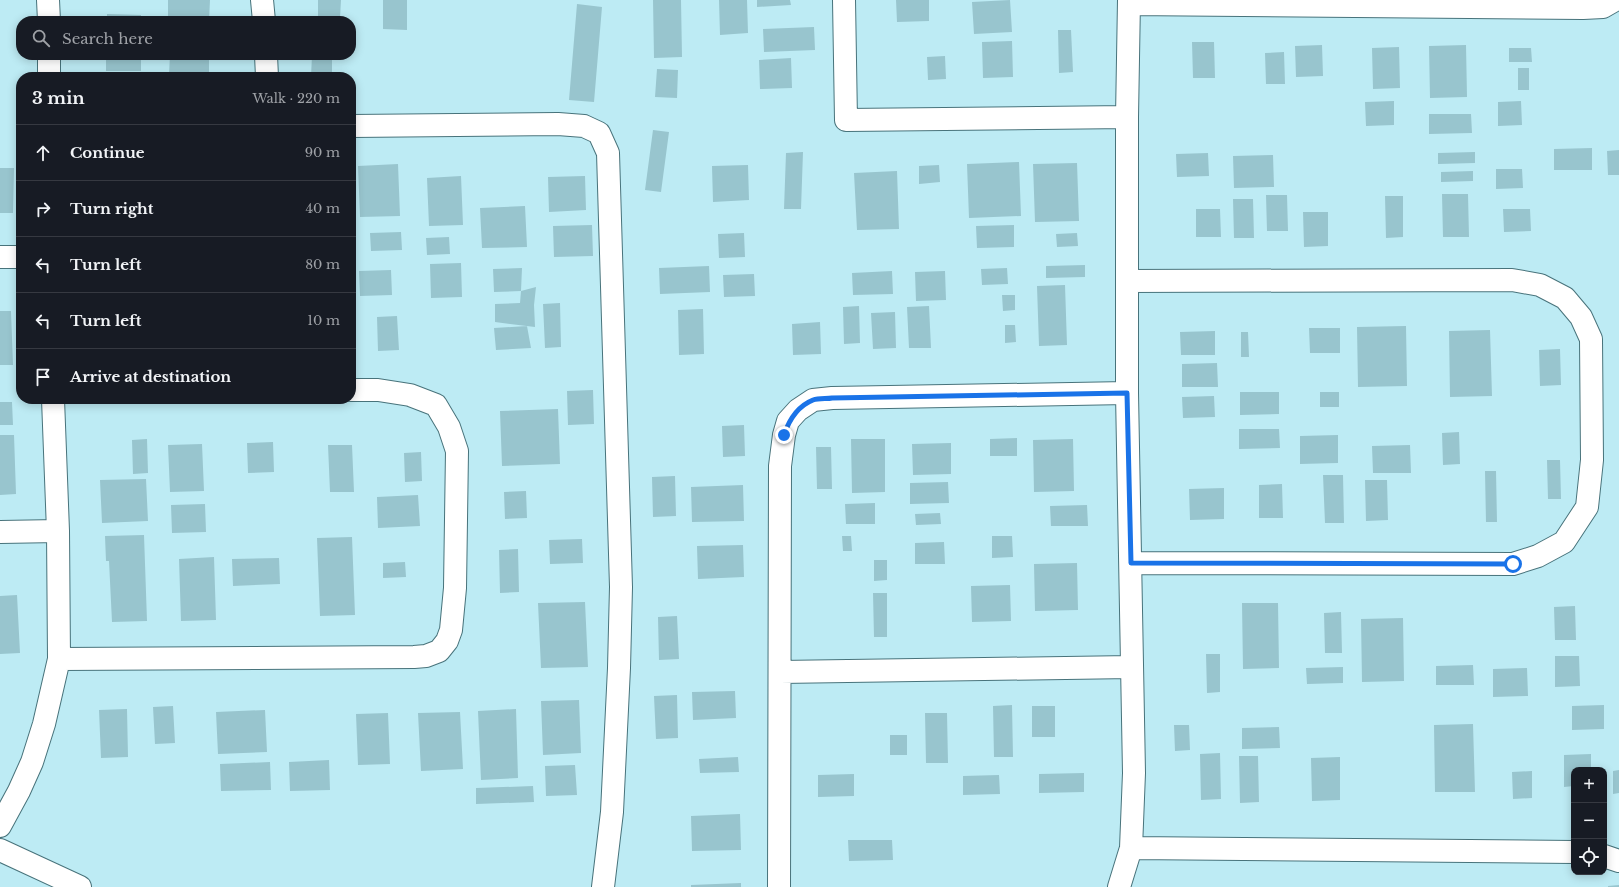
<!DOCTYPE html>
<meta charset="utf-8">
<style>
:root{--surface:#171b24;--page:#242831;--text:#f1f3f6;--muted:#9ea1a6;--line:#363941}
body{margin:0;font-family:"Libre Baskerville",serif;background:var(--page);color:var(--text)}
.controls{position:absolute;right:12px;bottom:12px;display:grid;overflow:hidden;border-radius:8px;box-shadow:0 2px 10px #0003}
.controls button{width:36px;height:36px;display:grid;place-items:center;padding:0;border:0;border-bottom:1px solid var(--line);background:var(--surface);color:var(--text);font:20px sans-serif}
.stop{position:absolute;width:12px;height:12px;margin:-9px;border:3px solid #1a73e8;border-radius:50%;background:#fff}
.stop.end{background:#1a73e8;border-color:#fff;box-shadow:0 1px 4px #0008}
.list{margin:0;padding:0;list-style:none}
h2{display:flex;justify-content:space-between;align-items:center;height:52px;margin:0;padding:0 16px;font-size:17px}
h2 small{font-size:13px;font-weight:400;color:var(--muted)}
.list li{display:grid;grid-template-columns:26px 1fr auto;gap:12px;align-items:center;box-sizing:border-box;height:56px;padding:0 16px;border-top:1px solid var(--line)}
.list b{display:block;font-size:15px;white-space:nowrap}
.list em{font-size:13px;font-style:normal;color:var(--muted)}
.icon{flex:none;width:22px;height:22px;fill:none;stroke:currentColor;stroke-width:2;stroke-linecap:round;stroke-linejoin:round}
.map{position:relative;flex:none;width:1619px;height:887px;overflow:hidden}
.search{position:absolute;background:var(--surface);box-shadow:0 2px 10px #0003;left:16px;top:16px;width:340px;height:44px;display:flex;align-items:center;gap:10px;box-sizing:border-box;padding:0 14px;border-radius:16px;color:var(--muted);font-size:15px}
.panel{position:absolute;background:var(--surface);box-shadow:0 2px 10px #0003;left:16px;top:72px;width:340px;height:332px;border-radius:16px}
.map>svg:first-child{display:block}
</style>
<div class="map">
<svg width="1619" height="887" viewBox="0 0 1619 887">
<rect width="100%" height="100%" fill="#bdebf4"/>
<path fill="#98c5ce" d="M168 0H210L209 21H168Z
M318 0H341L340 18 318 17Z
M383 0H407V30L383 29Z
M653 0H681L682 57 654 58Z
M719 0H747L748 33 720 35Z
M757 0H790L791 5 757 7Z
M896 0H929V21L897 22Z
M1010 0 1012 32 974 34 972 2Z
M577 4 602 7 594 102 569 100Z
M107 14 141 15V21H107Z
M814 27 815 50 764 52 763 29Z
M1058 30H1071L1073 72 1059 73Z
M1012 41 1013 77 983 78 982 42Z
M1192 42H1214L1215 78H1193Z
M1322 45 1323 76 1296 77 1295 46Z
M1466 45 1467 97 1430 98 1429 46Z
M1399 47 1400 88 1373 89 1372 48Z
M1509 48H1531L1532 62H1509Z
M1284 52 1285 84H1266L1265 53Z
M106 55H141V71H106Z
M170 55H209V75H169Z
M312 55H332V77H311Z
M945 56 946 79 928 80 927 57Z
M791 58 792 88 760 89 759 60Z
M1518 68H1529V90H1518Z
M657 69 678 70 677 98 655 97Z
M1394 101V125L1366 126 1365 102Z
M1521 101 1522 125 1498 126V102Z
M1429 114H1471L1472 133 1429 134Z
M653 130 669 132 661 192 645 190Z
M1592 148V170H1554V149Z
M1619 150V175H1608L1607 151Z
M803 152 801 209H784L786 153Z
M1475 152V163L1438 164V153Z
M1208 153 1209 176 1177 177 1176 154Z
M1273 155 1274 187 1234 188 1233 156Z
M1019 162 1021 216 969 218 967 164Z
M1077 163 1079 221 1035 222 1033 164Z
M398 164 400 216 360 217 358 166Z
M748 165 749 200 713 202 712 166Z
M939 165 940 182 919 184V166Z
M0 168H14L13 213H0Z
M1496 169H1522L1523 188 1496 189Z
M897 171 899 229 857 230 854 173Z
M1473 171V181L1441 182V172Z
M461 176 463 225 429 226 427 178Z
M585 176 586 210 549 212 548 177Z
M1442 194H1468L1469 237H1443Z
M1266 195H1287L1288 231H1267Z
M1385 196H1403V237L1386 238Z
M1233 199H1253L1254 238H1234Z
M525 206 527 247 482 248 480 208Z
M1196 209H1220L1221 237H1196Z
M1503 209H1530L1531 231 1504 232Z
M1303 212H1328V246L1304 247Z
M592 225 593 256 554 257 553 226Z
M1014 225V247L977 248 976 226Z
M401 232 402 250 371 251 370 233Z
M744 233 745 257 719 258 718 234Z
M1077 233 1078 246 1057 247 1056 234Z
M449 237 450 254 427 255 426 238Z
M461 263 462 297 431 298 430 264Z
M1085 265V277L1046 278V266Z
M709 266 710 292 660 294 659 268Z
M522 268 521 291 536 287 534 305 535 327 495 322V304L520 303 521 291 494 292 493 269Z
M1007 268 1008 284 982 285 981 269Z
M391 270 392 295 360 296 359 271Z
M892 271 893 294 853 295 852 273Z
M945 271 946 300 916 301 915 272Z
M754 274 755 296 724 297 723 275Z
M1065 285 1067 345 1039 346 1037 286Z
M1002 295H1015V310L1003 311Z
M560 303 561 347 545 348 543 304Z
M859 306 860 343 844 344 843 307Z
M929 306 931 348H909L907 307Z
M703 309 704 354 679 355 678 310Z
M0 311H11L13 365H0Z
M895 312 896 348 873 349 871 313Z
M397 316 399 350 378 351 377 317Z
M820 322 821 354 793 355 792 324Z
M1005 325H1015L1016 342 1005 343Z
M527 326 531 348 496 350 494 328Z
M1406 326 1407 386 1358 387 1357 327Z
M1309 328H1340V353H1310Z
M1490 330 1492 396 1450 397 1449 331Z
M1215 331V355H1181L1180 332Z
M1241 332H1248L1249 357H1241Z
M1560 349 1561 385 1540 386 1539 350Z
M1217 363 1218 387H1182V364Z
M593 390 594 424 568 425 567 391Z
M1240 392H1279V414L1240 415Z
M1320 392H1339V407H1320Z
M1214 396 1215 417 1183 418 1182 397Z
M0 402H12L13 425H0Z
M558 409 560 464 502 466 500 411Z
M744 425 745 456 723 457 722 426Z
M1239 429H1279L1280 448 1239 449Z
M1459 432 1460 464 1443 465 1442 433Z
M0 435H14L16 494 0 495Z
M1338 435V463L1300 464V436Z
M1017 438V456H990V439Z
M147 439 148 473 133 474 132 440Z
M851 439H885V492L852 493Z
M1073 439 1074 491 1034 492 1033 440Z
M273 442 274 472 248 473 247 443Z
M951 443V474L913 475 912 444Z
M202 444 204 491 170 492 168 445Z
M328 445H352L354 492H330Z
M1410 445 1411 473H1373L1372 446Z
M816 447H831L832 489H817Z
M421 452 422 481 405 482 404 453Z
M1547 460H1560L1561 499H1548Z
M1485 471H1496L1497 522H1486Z
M1323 475H1343L1344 523H1325Z
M675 476 676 516 653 517 652 477Z
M146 479 148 521 102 523 100 480Z
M1365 480H1387L1388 520 1366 521Z
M948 482 949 503 910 504V483Z
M1282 484 1283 518H1259V485Z
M743 485 744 521 692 522 691 487Z
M1224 488V519L1190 520 1189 489Z
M526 491 527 518 505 519 504 492Z
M418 495 420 526 378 528 377 497Z
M875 503V524H846L845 504Z
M205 504 206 532 172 533 171 505Z
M1087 505 1088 526H1051L1050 506Z
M940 513 941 524 916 525 915 514Z
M144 535 147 621 112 622 109 561H106L105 536Z
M842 536H851L852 551H843Z
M992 536H1012L1013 557 992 558Z
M352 537 355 615 320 616 317 538Z
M582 539 583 563 550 564 549 540Z
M944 542 945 564H915V543Z
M743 545 744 577 698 579 697 546Z
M518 549 519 592 500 593 499 550Z
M214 557 216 620 181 621 179 559Z
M279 558 280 584 233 586 232 559Z
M874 560H887V580L874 581Z
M405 562 406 577 383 578V563Z
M1077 563 1078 610 1035 611 1034 564Z
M1010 585 1011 621 972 622 971 586Z
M873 593H887V637H874Z
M17 595 20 653 0 654V596Z
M585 602 588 667 541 668 538 603Z
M1242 603H1278L1279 668 1243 669Z
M1575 606 1576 640H1555L1554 607Z
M1341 612 1342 653H1325L1324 613Z
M677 616 679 659 659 660 658 617Z
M1403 618 1404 681 1362 682 1361 619Z
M1206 654H1220V692L1207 693Z
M1555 656H1579L1580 686 1555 687Z
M1473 665 1474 685H1436V666Z
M1343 667V683L1307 684 1306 668Z
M1527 668 1528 696 1493 697V669Z
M735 691 736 718 693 720 692 692Z
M677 695 678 738 656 739 654 696Z
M579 700 581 753 543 755 541 701Z
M1012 705 1013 757H994L993 706Z
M1604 705V729L1572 730V706Z
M173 706 175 743 155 744 153 707Z
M1032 706H1055V737H1032Z
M127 709 128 757 101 758 99 710Z
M516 709 518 778 481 780 478 711Z
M265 710 267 752 218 754 216 712Z
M460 712 463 769 421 771 418 713Z
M388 713 390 764 358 765 356 714Z
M925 713H947L948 763H926Z
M1473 724 1475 792H1435L1434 725Z
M1174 725H1189L1190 750 1175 751Z
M1279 727 1280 748 1242 749V728Z
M890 735H907V755H890Z
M1220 753 1221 799 1201 800 1200 754Z
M1591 754V770H1574V786L1564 787V755Z
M1239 756H1258L1259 802 1240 803Z
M738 757 739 772 700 773 699 759Z
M1340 757V800L1312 801 1311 758Z
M329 760 330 790 290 791 289 762Z
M270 762 271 790 221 791 220 764Z
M575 765 577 795 546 796 545 766Z
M1619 770V793L1613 794V771Z
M1532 771V798L1513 799 1512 772Z
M1084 773V792L1039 793V774Z
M854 774V796L818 797V775Z
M999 775 1000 794 963 795V776Z
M533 786 534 802 476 804V788Z
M740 814 741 850 692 851 691 816Z
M848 840H892L893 860 849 861Z
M741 883V887H691V885Z
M1619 885V887H1608V886Z"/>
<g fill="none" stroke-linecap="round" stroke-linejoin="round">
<g stroke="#48737b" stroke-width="24">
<path id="minor" d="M48 0 49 21
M262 0 264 21
M844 0 846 120 1127 117
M1129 4 1583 8 1603 7 1615 0
M49 55V77
M266 55 267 77
M351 126 558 124 584 126 599 133 608 153 621 587 619 668 612 812 603 887
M0 257H21
M1127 281 1512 280 1540 285 1565 298 1581 317 1591 339 1592 460 1587 507 1564 542 1538 556 1513 564 1131 563
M0 532 58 531
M59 659 414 657 426 656 439 651 447 641 451 630 455 588 457 451 449 427 436 405 410 395 378 390H351
M780 672 1131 667
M0 826 19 791 32 762 44 724 59 659 58 531 53 399
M1131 848 1574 852
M0 850 80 887
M1604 856 1619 861
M779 887 780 466 784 435 788 421 798 410 813 400 832 398 1127 393
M1119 887 1131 848 1134 773 1127 393V117L1129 0"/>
</g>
<use href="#minor" stroke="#fff" stroke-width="22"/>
</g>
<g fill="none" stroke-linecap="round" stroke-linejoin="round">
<path stroke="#1a73e8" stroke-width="5" d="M784 435C789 420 798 406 813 400 819 398 827 399 832 398L1127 393 1131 563 1513 564"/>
</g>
</svg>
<div class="controls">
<button>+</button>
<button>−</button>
<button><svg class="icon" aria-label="locate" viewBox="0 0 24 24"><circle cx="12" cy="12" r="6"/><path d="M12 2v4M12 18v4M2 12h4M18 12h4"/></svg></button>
</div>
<div class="stop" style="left:1513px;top:564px"></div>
<div class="stop end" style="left:784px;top:435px"></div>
<div class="search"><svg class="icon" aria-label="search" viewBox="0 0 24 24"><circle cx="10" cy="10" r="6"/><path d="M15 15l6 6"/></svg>Search here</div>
<section class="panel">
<h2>3 min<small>Walk · 220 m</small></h2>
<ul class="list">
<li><svg class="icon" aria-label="ahead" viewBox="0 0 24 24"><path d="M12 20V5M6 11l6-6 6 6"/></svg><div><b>Continue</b></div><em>90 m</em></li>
<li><svg class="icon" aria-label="right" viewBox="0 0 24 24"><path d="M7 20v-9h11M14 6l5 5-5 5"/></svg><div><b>Turn right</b></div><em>40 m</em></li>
<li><svg class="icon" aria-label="left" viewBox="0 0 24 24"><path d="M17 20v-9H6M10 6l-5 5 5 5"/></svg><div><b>Turn left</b></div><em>80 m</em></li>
<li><svg class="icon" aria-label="left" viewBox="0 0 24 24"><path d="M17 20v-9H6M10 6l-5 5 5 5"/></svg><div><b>Turn left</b></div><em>10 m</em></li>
<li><svg class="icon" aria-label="arrive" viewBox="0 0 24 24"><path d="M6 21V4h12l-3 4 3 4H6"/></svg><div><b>Arrive at destination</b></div></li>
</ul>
</section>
</div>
